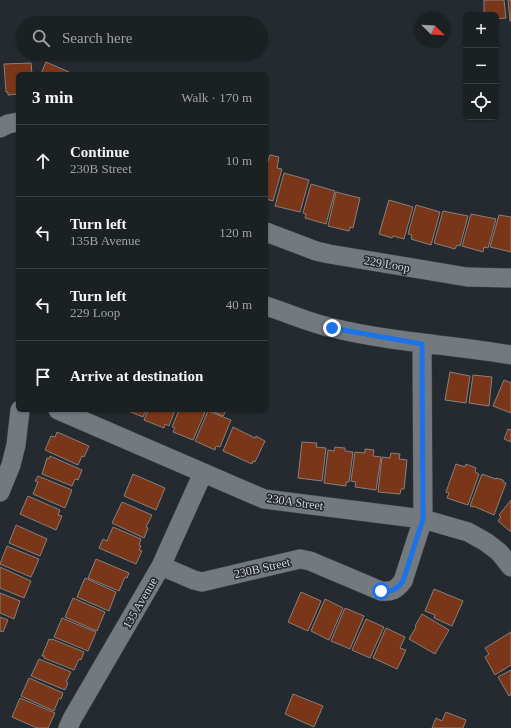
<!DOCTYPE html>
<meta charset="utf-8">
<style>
:root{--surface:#1b2023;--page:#282d30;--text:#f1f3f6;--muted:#a0a3a6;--line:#393e41}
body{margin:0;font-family:Georgia,serif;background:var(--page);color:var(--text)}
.controls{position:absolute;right:12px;top:12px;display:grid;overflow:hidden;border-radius:6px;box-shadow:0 1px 3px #0004}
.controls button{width:36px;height:36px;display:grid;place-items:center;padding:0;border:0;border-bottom:1px solid var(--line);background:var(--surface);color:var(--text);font:20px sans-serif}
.compass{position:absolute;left:415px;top:12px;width:36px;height:36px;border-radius:50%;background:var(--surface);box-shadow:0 1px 3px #0004;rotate:114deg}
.stop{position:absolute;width:12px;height:12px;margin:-9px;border:3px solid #1a73e8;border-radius:50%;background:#fff}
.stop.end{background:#1a73e8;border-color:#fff;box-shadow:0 1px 4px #0008}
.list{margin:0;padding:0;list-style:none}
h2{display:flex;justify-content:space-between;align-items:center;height:52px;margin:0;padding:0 16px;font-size:17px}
h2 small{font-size:13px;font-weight:400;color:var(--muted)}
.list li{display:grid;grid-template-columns:26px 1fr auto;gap:12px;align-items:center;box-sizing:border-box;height:72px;padding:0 16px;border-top:1px solid var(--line)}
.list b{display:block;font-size:15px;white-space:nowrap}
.list p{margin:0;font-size:13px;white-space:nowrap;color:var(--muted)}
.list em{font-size:13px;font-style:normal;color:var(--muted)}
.icon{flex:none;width:22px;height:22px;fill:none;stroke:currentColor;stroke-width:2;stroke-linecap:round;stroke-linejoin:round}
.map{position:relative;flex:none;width:511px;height:728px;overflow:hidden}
.search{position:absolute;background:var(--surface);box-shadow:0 1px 3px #0004;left:16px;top:16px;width:252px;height:44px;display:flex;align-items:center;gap:10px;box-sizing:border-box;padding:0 14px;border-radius:22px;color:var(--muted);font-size:15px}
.panel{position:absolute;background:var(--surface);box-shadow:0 1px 3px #0004;left:16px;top:72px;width:252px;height:340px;border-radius:6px}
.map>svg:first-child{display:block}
</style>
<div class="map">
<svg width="511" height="728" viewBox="0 0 511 728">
<rect width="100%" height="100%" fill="#242a2f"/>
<path fill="#793618" stroke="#88807c" d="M484 0H504L506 18 496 19V15H484Z
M508 0H511V21H510Z
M46 62 69 72V74H41Z
M31 63 32 74H18V94L8 95V92H6L4 64Z
M270 155 279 157 277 168 282 169 273 201 266 199V164H267Z
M284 173 309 180 300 212 275 206Z
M311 184 335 191 326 224 305 218 306 214 303 213Z
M336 192 360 198 353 228 350 227 349 231 328 226Z
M389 200 413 207 404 239 393 236 392 238 379 234Z
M416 205 440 212 431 245 411 239 412 235 408 234Z
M443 211 468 216 460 246 457 245 455 249 434 243Z
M471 214 496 219 488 248 484 247 483 252 462 246Z
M499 215 511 217V252L490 247Z
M450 372 470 376 466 403 445 400Z
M473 375 492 377 489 406 469 403Z
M504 380 511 383V413L493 406Z
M126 410H146L143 417Z
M148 410H175L169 426 165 424 164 428 144 420Z
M179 410H206L193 440 173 432 175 428 172 427Z
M215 410H223L226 411 223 416 214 412Z
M208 411 231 420 220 447 216 446 215 450 195 441Z
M233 427 255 438 256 436 265 441 255 462 253 461 252 464 223 451Z
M508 429 511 430V442L504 439Z
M57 432 89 446 84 457 82 456 78 465 45 450 51 436 55 437Z
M302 442 317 443 316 447 326 448 322 481 298 478Z
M335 447 345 448V451L353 452 349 482H346V486L324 483 328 450 334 451Z
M365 449 374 450 373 456 381 457 376 490 355 487 356 482 351 481 355 452 365 453Z
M391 453 400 454 399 459 407 460 404 489H401L400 494 378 492 382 457 390 458Z
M50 456 82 470 78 480 75 479 72 486 42 474 47 458 49 459Z
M456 464 465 467 466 464 476 468 475 472 479 474 468 505 447 498 449 493 446 492Z
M133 474 165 488 156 510 124 496Z
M482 474 496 479V478L503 480V482L506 483 494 515 473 506V507L470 506Z
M38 476 72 490 65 508 33 494 38 482 35 481Z
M28 496 60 510 58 515 62 516 56 530 20 514Z
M511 500V532L498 521 501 517 499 515Z
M122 502 152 515 146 527 148 528 144 538 112 523Z
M16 525 47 539 40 556 9 543Z
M113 527 141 539 139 545 141 546 139 550 142 551 136 564 99 548 103 539 107 541Z
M7 546 39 559 31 577 0 564Z
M96 559 129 573 127 578 125 577 119 591 88 578Z
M0 567 31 581 24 598 0 588Z
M85 578 116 592 109 611 77 597Z
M434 589 463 601 452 626 434 618 435 615 425 611Z
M301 592 321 601 308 631 288 622Z
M0 593 20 601 14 619 0 613Z
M73 598 105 612 97 631 65 617Z
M325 599 343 608 329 640 311 631Z
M345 608 364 616 350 649 331 641Z
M422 614 449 630 435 654 409 639 416 627 415 626Z
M0 617 8 620 3 632 0 631Z
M62 618 96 632 88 651 54 637Z
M366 619 384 627 370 658 352 650Z
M386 628 405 637 400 648 406 650 397 669 373 658Z
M511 632V665L495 675 485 657 489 654 485 648Z
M49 639 52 640V639L84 652 81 660 79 659 74 670 44 658 45 656H42Z
M39 659 71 672 66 682 68 683 65 690 31 676Z
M511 670V695L509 696 498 677Z
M29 678 63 693 61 699 59 698 54 711 21 696Z
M293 694 323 706 314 727 285 714Z
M20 698 55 713 48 728H37L12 717Z
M446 712 466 720 463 728H432L436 718 442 721Z"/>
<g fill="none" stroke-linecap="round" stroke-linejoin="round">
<g stroke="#41464a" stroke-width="20">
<path id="minor" d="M0 128 8 124 18 122
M266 232 316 251 329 254 467 277 511 278
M266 306C288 313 310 323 333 328 391 342 452 345 511 355
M58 410 264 499 423 519 468 532 486 542 499 552 511 567
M0 492 11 465 16 445 20 410
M161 566 194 580 202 582 300 559 310 561 381 591C392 592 396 590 403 581L423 519 422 344
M68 728 72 719 161 566 203 473"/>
</g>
<use href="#minor" stroke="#73797f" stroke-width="19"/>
</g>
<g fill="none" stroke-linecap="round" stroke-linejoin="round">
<path stroke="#1a73e8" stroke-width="5" d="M332 328 422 344 423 519 403 581C396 590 392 592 381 591"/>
</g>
<g text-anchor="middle" stroke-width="3" stroke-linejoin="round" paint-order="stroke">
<g font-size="12" fill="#d4d7db" stroke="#242a2f">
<text transform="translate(387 264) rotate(10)" y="4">229 Loop</text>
<text transform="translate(295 502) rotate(8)" y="4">230A Street</text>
<text transform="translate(262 568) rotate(-13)" y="4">230B Street</text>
<text transform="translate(140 603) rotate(-60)" y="4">135 Avenue</text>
</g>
</g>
</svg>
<div class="controls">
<button>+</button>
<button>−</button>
<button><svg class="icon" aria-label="locate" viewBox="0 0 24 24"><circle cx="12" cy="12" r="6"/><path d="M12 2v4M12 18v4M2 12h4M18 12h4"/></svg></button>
</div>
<svg class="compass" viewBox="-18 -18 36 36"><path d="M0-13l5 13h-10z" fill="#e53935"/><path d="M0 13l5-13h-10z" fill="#a0a3a6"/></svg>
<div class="stop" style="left:381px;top:591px"></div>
<div class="stop end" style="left:332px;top:328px"></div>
<div class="search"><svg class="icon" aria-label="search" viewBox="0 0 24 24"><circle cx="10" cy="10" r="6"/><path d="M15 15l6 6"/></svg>Search here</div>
<section class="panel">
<h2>3 min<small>Walk · 170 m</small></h2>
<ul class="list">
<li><svg class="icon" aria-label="ahead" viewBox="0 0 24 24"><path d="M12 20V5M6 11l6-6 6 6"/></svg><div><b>Continue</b><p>230B Street</p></div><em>10 m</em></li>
<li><svg class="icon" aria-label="left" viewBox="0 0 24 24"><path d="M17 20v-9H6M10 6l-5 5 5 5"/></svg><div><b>Turn left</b><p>135B Avenue</p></div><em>120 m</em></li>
<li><svg class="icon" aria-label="left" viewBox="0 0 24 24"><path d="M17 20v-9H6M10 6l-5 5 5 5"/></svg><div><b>Turn left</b><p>229 Loop</p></div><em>40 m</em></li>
<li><svg class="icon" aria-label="arrive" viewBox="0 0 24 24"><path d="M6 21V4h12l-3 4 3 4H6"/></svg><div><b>Arrive at destination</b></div></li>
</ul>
</section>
</div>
